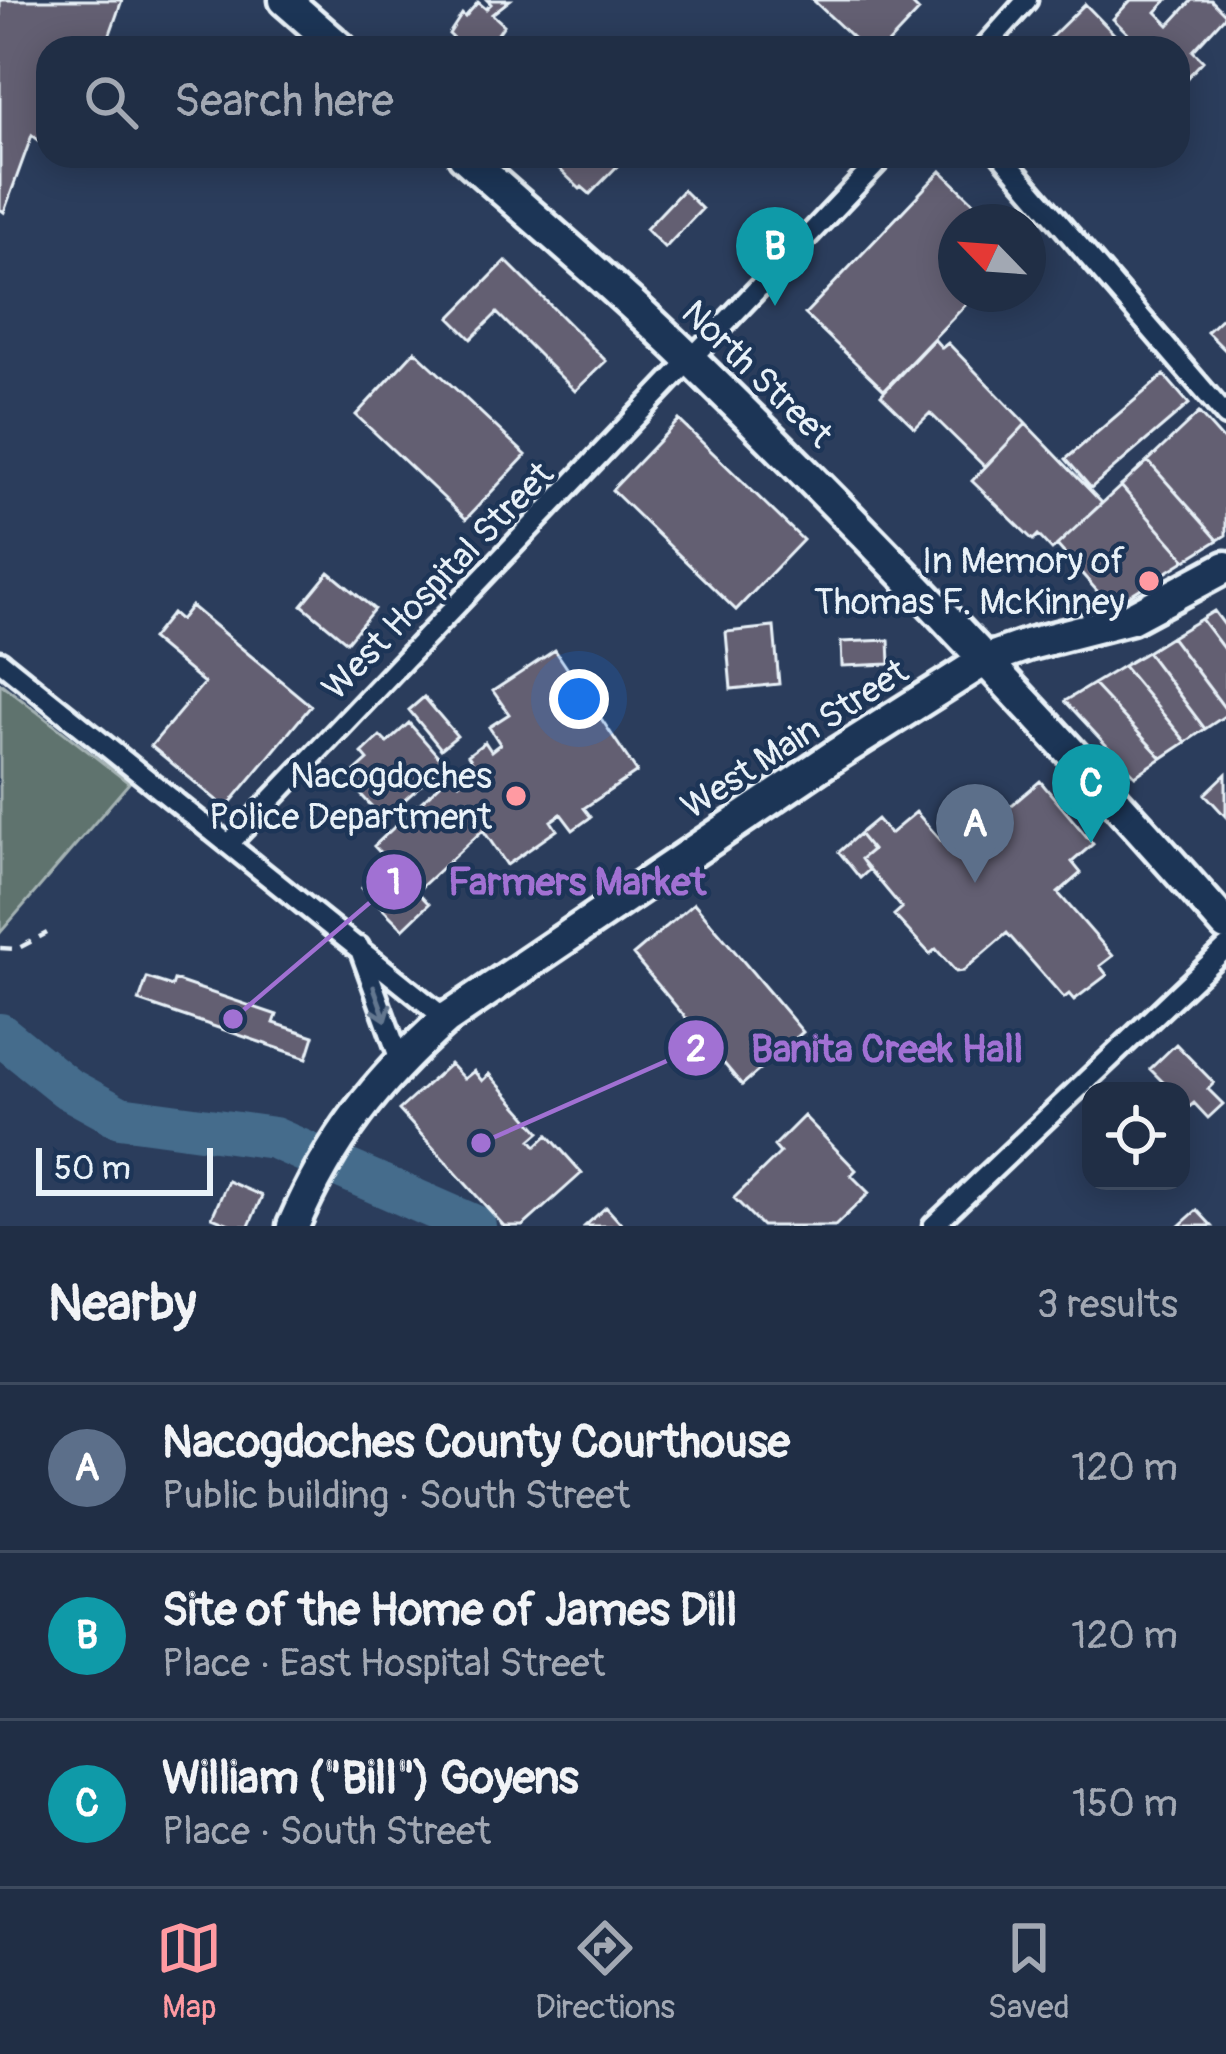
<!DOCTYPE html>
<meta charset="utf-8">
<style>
:root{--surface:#202e45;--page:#2d3a50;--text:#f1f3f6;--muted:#a2a8b3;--line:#3d4a5e;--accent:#ff9aa2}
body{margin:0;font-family:Pangolin,sans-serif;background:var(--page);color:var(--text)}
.controls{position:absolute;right:36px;bottom:36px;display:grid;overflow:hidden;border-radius:24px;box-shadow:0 6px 30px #0003}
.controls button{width:108px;height:108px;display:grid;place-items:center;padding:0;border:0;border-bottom:3px solid var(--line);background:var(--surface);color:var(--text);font:60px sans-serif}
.compass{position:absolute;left:938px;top:204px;width:108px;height:108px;border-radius:50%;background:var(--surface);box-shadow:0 6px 30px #0003;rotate:295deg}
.scale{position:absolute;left:36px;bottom:30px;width:177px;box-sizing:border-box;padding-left:12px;border:6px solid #e8f1f8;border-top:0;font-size:33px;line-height:42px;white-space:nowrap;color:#e8f1f8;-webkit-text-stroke:9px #1d3557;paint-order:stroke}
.you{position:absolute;left:579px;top:699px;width:42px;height:42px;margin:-30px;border:9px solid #fff;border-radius:50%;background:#1a73e8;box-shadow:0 0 0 18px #1a73e833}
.badge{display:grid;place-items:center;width:78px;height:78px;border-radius:50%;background:var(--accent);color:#fff;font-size:39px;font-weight:700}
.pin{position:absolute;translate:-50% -99px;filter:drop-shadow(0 3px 6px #0008)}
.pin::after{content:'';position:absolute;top:63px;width:42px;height:36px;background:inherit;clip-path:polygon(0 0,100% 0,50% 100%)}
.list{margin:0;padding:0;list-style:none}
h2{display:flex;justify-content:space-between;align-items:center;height:156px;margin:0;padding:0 48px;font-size:51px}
h2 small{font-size:39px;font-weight:400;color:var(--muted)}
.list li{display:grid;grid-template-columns:78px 1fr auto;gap:36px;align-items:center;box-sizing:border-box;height:168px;padding:0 48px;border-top:3px solid var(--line)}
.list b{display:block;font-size:45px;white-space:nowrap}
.list p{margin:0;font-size:39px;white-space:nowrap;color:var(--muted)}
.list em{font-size:39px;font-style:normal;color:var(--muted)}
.icon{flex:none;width:66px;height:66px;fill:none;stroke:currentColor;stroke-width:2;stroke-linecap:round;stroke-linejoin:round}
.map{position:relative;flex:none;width:1226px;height:1226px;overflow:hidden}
.search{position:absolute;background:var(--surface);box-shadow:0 6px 30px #0003;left:36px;right:36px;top:36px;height:132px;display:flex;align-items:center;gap:30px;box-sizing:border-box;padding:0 42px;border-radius:36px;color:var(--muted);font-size:45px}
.sheet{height:660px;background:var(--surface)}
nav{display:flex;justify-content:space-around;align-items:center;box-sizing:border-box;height:168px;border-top:3px solid var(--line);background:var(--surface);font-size:33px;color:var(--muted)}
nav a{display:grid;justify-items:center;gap:6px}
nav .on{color:var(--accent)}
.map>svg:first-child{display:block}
</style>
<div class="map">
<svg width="1226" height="1226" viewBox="0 0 1226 1226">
<rect width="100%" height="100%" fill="#2b3d5c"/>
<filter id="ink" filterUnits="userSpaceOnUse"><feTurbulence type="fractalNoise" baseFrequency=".00833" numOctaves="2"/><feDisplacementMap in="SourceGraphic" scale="24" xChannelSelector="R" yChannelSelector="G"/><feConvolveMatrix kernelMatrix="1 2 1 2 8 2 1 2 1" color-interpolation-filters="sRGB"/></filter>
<g filter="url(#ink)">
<path fill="#5f736e" stroke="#a4b2b3" stroke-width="3" d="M0 683 129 783 0 933Z"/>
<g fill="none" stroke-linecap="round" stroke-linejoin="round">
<path stroke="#446c8c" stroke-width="42" d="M0 1034 67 1088 120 1117 274 1138 475 1226"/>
</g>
<path fill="#635e72" stroke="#e8f1f8" stroke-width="3" d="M0 0H122L105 48 93 39 86 48H48V147L32 135 4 212 0 209Z
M487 0H510L492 14 504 25 490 45 464 48 449 34 462 14 465 17 478 2 486 9 491 4Z
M813 0H908L919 11 884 48H864Z
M1131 0H1167L1156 12 1169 25 1192 0H1211L1226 15 1193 51 1203 61 1181 84 1178 48H1143L1113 19Z
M1085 4 1116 36 1104 48H1040Z
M546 156H627L590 194 582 187 580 189Z
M941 171 994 222H956V294H976L884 390 805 314Z
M683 190 702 209 665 248 646 229Z
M506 261 606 361 575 391 497 313 471 339 450 318Z
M1226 314V351L1207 332Z
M934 339 942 348 948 343 1026 424 985 467 930 413 915 428 881 395Z
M415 351 526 455 466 519 356 415Z
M1164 375 1189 404 1091 488 1066 459Z
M1199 413 1226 443V535L1218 540 1148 461Z
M679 420 803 540 736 610 612 490Z
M1026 424 1102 503 1052 550 1038 535 1033 540 972 481Z
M1148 461 1218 540 1186 560 1121 486Z
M1121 486 1186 560 1111 607 1057 545Z
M329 572 374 609 347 642 302 605Z
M191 606 311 706 226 808 151 746 204 683 151 639 172 613 180 620Z
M1214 611 1226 627V652L1201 619Z
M1201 619 1226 652V710L1171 637Z
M774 627 779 684 731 689 726 632Z
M1171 637 1226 710V715L1205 729 1147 652Z
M889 640 890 664 842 666 841 642Z
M555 650 637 772 584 808 591 817 573 830 561 814 551 821 557 830 507 865 483 830 417 891 429 904 403 929 362 888 389 862 374 846 450 775 459 783 476 768 468 755 485 742 491 751 500 744 489 727 509 714 493 691Z
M1147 652 1205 729 1186 742 1123 666Z
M1123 666 1186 742 1162 758 1093 684Z
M1093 684 1162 758 1135 776 1065 701Z
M424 697 457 736 441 749 409 710Z
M409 723 445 764 383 819 347 779 368 760 362 753 380 736 387 743Z
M1226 774V817L1205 794Z
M1040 781 1093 844 1072 862 1081 873 1058 893 1113 956 1100 966 1107 975 1074 1000 1069 994 1064 998 1007 933 963 971 956 972 936 949 930 954 894 915 902 908 861 859 872 850 859 834 877 819 890 834 916 812 944 844 957 833 966 844Z
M859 834 872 850 861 859 869 870 860 878 839 852Z
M694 903 803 1032 742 1085 633 955Z
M147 978 172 986 174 980 277 1015 274 1023 314 1036 307 1058 139 1001Z
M1176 1044 1214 1083 1208 1089 1223 1104 1208 1118 1194 1103 1188 1108 1181 1101V1091H1172L1150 1069Z
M450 1064 464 1079 474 1071 482 1081 489 1074 540 1132 531 1140 536 1146 548 1135 582 1173 523 1226H504L399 1110Z
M804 1116 856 1170 851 1175 869 1193 835 1226H762L734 1198 780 1153 774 1146Z
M228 1181 262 1196 249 1226H234L212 1217Z
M606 1207 623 1226H585Z
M1197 1210 1212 1226H1179Z"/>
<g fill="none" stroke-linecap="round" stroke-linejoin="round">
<g stroke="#e8f1f8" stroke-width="27">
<path id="minor" d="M984 48 1027 0
M1002 156 1226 416
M0 661 446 1019
M229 844 884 156
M359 947 400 1060
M933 1226 1226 948"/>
</g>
<g stroke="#e8f1f8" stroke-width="39">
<path id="primary" d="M285 0 340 48
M464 156C541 224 620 291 694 363 879 543 1055 731 1226 925
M293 1226C331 1139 375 1082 446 1019L837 754 985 660 1030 644 1131 618 1226 567"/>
</g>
<path stroke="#e8f1f8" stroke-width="4.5" stroke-dasharray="12 9" stroke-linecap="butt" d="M0 948 17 949 47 933"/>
<use href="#minor" stroke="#1d3557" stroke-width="18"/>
<use href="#primary" stroke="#1d3557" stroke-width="30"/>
</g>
<defs><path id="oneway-shaft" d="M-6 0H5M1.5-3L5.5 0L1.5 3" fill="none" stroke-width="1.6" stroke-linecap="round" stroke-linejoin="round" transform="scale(3)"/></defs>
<use stroke="#64778f" href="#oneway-shaft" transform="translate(380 1004) rotate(70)"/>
</g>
<g fill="#ff9aa2" stroke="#1d3557" stroke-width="4.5">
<circle cx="1149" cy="581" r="12"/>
<circle cx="516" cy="796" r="12"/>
</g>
<g text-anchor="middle" stroke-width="9" stroke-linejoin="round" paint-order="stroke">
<g font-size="36" fill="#e8f1f8" stroke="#1d3557">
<text transform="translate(758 373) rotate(44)" y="13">North Street</text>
<text transform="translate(437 580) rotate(-46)" y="13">West Hospital Street</text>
<text transform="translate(794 738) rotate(-33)" y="13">West Main Street</text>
</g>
<g font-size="36" fill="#e8f1f8" stroke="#1d3557" text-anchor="end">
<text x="1125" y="573">In Memory of<tspan x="1125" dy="41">Thomas F. McKinney</tspan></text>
<text x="492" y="788">Nacogdoches<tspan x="492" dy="41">Police Department</tspan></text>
</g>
</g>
<path fill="none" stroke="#a171d3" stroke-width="4.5" d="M233 1019L394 882M481 1143L696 1048"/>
<g fill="#a171d3" stroke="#1d3557" stroke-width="4.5">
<circle cx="233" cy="1019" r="12"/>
<circle cx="481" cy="1143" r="12"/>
<circle cx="394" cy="882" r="30"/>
<circle cx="696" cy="1048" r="30"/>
</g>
<g font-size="36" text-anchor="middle" font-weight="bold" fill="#fff">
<text x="394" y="894">1</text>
<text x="696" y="1061">2</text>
</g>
<g font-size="39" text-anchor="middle" font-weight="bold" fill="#a171d3" stroke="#1d3557" stroke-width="9" stroke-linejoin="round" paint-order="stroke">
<text x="577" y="895">Farmers Market</text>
<text x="887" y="1062">Banita Creek Hall</text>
</g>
</svg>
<div class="controls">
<button><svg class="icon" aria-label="locate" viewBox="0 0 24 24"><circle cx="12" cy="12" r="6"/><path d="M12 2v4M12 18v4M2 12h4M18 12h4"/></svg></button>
</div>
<svg class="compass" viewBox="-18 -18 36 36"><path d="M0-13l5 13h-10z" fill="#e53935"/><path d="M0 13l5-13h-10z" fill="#a2a8b3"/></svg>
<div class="scale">50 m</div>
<div class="you"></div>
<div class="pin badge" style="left:975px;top:883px;background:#5c6f8a">A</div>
<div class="pin badge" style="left:775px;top:306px;background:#0f9aa8">B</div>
<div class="pin badge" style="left:1091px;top:843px;background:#0f9aa8">C</div>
<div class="search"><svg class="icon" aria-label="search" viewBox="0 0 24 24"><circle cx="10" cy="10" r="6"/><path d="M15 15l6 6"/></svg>Search here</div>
</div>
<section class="sheet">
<h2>Nearby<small>3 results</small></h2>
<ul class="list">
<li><span class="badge" style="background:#5c6f8a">A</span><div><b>Nacogdoches County Courthouse</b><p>Public building · South Street</p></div><em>120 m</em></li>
<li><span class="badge" style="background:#0f9aa8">B</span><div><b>Site of the Home of James Dill</b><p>Place · East Hospital Street</p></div><em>120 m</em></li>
<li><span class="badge" style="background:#0f9aa8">C</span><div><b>William (&quot;Bill&quot;) Goyens</b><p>Place · South Street</p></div><em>150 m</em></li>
</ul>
</section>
<nav>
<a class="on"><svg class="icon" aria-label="map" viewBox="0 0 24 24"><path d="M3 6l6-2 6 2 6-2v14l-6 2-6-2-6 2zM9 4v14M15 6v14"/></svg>Map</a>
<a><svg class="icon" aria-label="directions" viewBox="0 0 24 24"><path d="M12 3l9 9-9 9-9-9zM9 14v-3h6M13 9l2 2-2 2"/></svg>Directions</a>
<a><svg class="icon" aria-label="saved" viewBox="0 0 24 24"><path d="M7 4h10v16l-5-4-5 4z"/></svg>Saved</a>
</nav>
